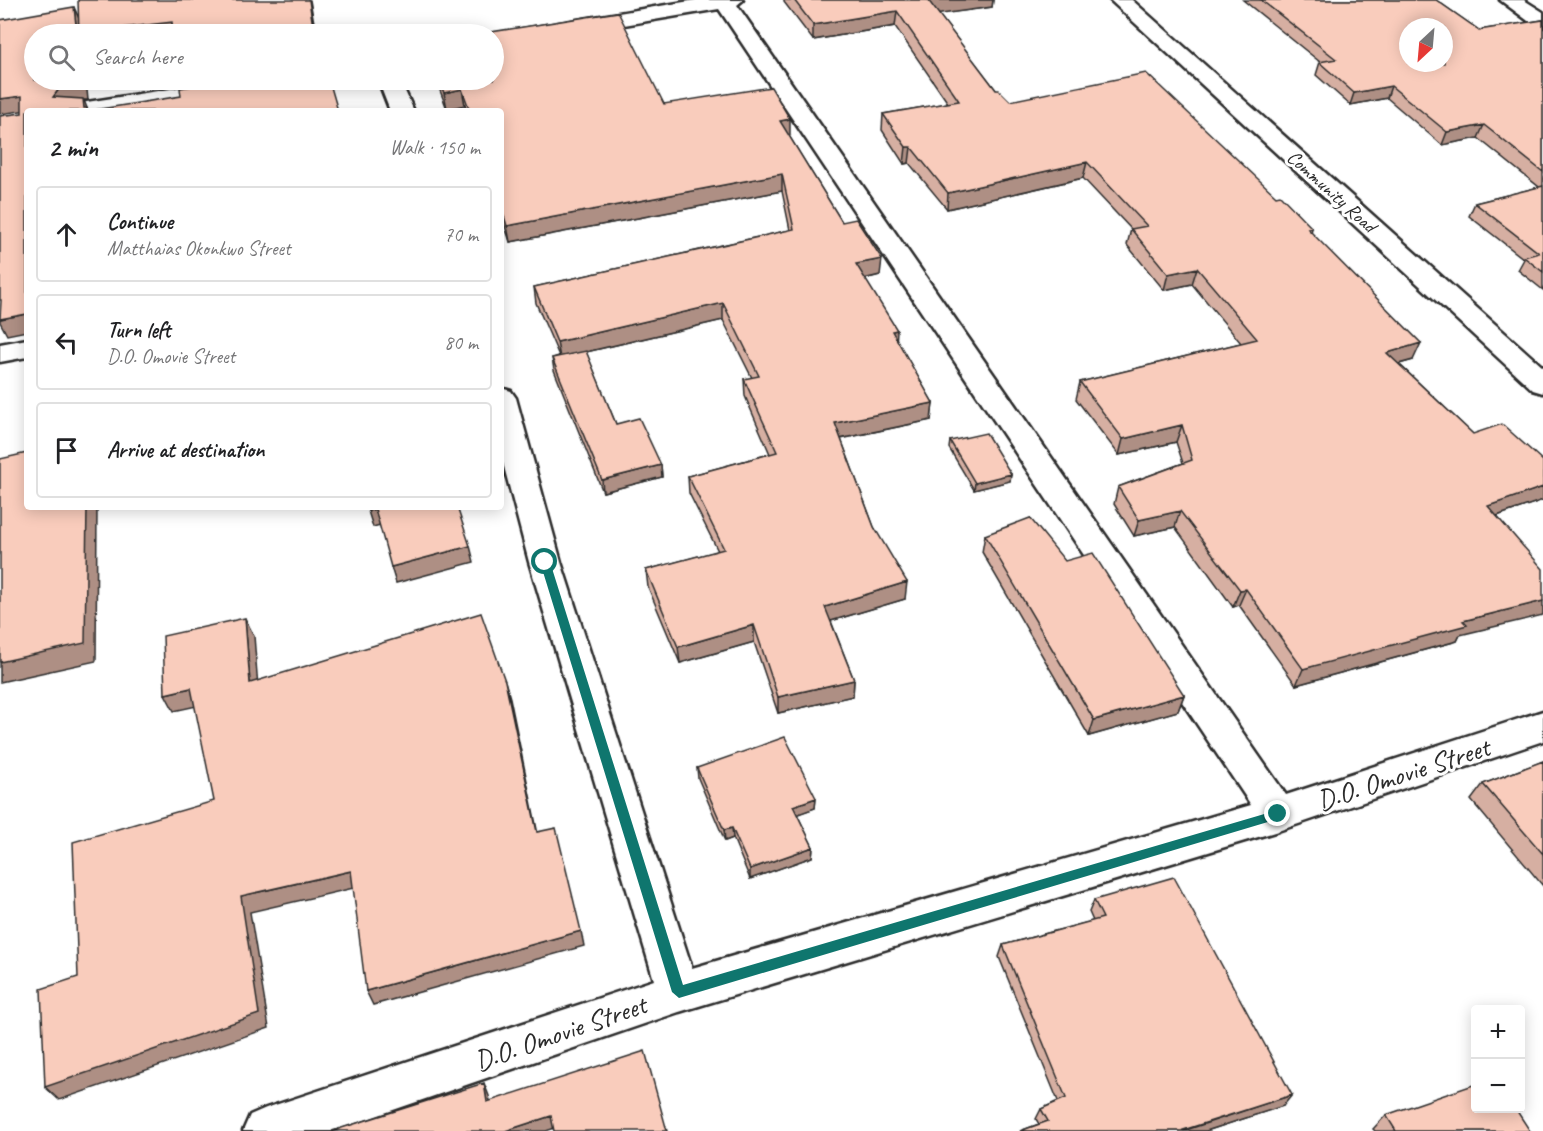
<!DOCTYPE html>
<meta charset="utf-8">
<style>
:root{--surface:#fff;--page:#f6f6f6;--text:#202124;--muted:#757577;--line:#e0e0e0}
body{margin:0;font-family:Caveat,sans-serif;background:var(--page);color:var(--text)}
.controls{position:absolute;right:18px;bottom:18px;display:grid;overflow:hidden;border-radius:6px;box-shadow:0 3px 15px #0003}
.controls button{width:54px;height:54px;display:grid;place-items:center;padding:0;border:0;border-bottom:2px solid var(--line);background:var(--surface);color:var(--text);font:30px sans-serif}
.compass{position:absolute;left:1399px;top:18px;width:54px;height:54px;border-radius:50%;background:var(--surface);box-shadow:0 3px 15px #0003;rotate:206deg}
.stop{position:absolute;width:18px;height:18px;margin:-14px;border:4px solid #0f766e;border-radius:50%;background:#fff}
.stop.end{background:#0f766e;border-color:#fff;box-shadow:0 2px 6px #0008}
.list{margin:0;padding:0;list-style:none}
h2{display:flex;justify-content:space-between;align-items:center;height:78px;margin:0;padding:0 24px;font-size:26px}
h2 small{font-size:20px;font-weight:400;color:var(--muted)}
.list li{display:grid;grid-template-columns:39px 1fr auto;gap:18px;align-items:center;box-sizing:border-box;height:96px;margin:0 12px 12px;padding:0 12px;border:2px solid var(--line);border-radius:6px}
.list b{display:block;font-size:22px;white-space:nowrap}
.list p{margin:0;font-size:20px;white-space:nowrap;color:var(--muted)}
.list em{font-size:20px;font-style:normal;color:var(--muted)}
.icon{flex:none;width:33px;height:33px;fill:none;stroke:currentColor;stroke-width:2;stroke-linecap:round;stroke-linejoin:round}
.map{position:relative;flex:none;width:1543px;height:1131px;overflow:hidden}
.search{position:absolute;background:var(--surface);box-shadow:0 3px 15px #0003;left:24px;top:24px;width:480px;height:66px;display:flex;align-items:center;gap:15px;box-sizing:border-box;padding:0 21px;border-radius:33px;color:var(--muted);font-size:22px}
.panel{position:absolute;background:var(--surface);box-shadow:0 3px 15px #0003;left:24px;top:108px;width:480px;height:402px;border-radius:6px}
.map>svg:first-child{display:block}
</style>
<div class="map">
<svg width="1543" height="1131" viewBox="0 0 1543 1131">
<rect width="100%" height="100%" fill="#fff"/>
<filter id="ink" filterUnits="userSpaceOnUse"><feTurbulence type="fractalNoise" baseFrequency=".0167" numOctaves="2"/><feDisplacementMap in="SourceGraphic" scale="12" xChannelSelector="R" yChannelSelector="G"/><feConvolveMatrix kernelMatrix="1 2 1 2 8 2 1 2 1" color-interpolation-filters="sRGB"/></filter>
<g filter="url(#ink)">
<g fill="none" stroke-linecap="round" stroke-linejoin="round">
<g stroke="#2b2b2b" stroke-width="5">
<path id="minor" d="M696 0H743L737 5 1286 795 1543 711V741L1278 831 679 1012 332 1131H243L250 1115 266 1108 654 980 529 562 501 455V388L511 391 516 398 561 562 692 968 1251 805 719 9 494 47V34Z
M1110 0H1132L1543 367V393L1533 390Z
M1500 0H1524L1543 12V27L1535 26Z
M228 80H279L276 85 268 87 118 111H62L66 106 74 104Z
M378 80H400L414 111H390Z
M27 339V357L0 362V344Z"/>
</g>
<use href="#minor" fill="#fff" fill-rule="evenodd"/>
</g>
<path fill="#d6afa2" stroke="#2b2b2b" stroke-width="1.5" d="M784 0H993L992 7 938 14 996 90 1010 101 1276 196 1312 228 1311 233 1413 360 1399 364 1473 434 1543 461V500L1497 516 1460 635 1457 641 1296 685 1239 605 1233 607 1175 527 1134 536 1114 504 1118 487 1183 463 1176 442 1119 455 1076 399 1080 382 1241 343 1192 284 1164 290 1127 245 1131 229 1083 178 947 209 909 163 904 164 882 130 883 114 948 103 895 26 813 40 784 2Z
M1243 0H1436L1479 30 1543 20V290L1518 270 1524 259 1469 216 1475 203 1539 187 1478 138 1442 145 1387 98 1350 105 1316 75 1320 62Z
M436 80H494L664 104 790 135 789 136 842 222 880 275 865 279 896 339 933 403 931 420 841 439 874 527 905 599 831 621 854 680 853 696 778 713 754 642 680 663 648 587 646 570 718 551 689 493 688 476 770 454 745 396 744 379 752 378 723 320 586 352 616 424 661 465 662 477 603 492 554 370 552 358 559 356 536 303 534 287 790 230 782 191 510 242 501 214V111H467L465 105 447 109Z
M950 441 1011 474 1010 481 974 490 949 448Z
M985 535 1065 561 1184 695 1178 711 1089 736 982 552Z
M1543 761V886L1471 800 1483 784Z
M697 768 816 798 815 808 797 814 813 847 812 857 750 879 733 838 725 841 698 778Z
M1094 900 1283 1106 1206 1131H1020L1039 1124 1036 1119 1041 1109 1058 1101 999 957 1003 945 1093 921 1089 912Z
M1386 1115 1530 1131H1375L1373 1129Z"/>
<path fill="#ae8f84" stroke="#2b2b2b" stroke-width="1.5" d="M309 0H310L316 34H314Z
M928 0H993L992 7 927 16Z
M74 7 80 21 172 22 176 34H77Z
M897 11 895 26 813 40V25Z
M81 80H86L88 100H84L88 111 53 97 59 89Z
M181 80H217L183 85Z
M1391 86 1387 98 1350 105 1354 93Z
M462 89 465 105 447 109 444 93Z
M22 96 28 110 0 114V99Z
M790 119V135L780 137V121Z
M1484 125 1478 138 1442 145 1447 132Z
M906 147H911L909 163 904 164Z
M1087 162 1083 178 947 209 948 193Z
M782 174V191L510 242 507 226Z
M882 259 880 275 855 281 856 264Z
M1197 268 1192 284 1164 290 1168 274Z
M723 303V320L560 358 557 342Z
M27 314V331L7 335 0 322V319Z
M897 330 896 347 892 331Z
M1421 343 1413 360 1380 369 1387 353Z
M933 403 931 420 834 440 835 423Z
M1182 425 1176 442 1119 455 1123 439Z
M661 465 662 477 603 492 602 480Z
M1011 474 1010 481 974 490 975 483Z
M1543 487V500L1479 522 1488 506Z
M87 507H97L96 661 0 682V662Z
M375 509 380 525 373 527 368 511Z
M1180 511 1175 527 1134 536 1139 520Z
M470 546 474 562 396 583 391 567Z
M907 582 905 599 824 623 825 607Z
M1246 589 1239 605 1233 607 1240 590Z
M1543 601V615L1460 635 1457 641 1296 685 1303 669 1463 621Z
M245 618 254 636 259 700 250 683Z
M754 625V642L680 663 678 647Z
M854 680 853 696 778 713V697Z
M505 681 510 698 541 849 537 832Z
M191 688 201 705 174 711 165 694Z
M1184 695 1178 711 1089 736 1094 720Z
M816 798 815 808 793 816V806Z
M732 828 733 838 725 841 724 830Z
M813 847 812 857 750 879V869Z
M351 871 358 887 250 912 269 1028 59 1100 45 1087 241 896Z
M581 931 584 946 373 1005 366 991Z
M484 1083 489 1096 493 1114 487 1102Z
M1292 1095 1283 1106 1206 1131H1183Z
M551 1116 555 1128 546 1131H505Z"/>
<path fill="#f9ccbc" stroke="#2b2b2b" stroke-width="1.5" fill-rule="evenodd" d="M78 0H309L314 34H173L172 22 79 33Z
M794 0H931H928L996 90H999L1010 101 1146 73 1276 196 1280 195 1312 228 1308 229 1421 343 1387 353 1473 434 1502 424 1543 461V487L1488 506 1543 569V601L1463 621 1467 625 1303 669 1246 589 1240 590 1180 511 1139 520 1118 487 1192 460 1182 425 1123 439 1080 382 1257 339 1197 268 1168 274 1131 229 1147 226 1087 162 948 193 911 147H906L883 114 959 101 897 11 813 25Z
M1261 0H1436L1479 30 1543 20V172L1484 125 1447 132 1391 86 1354 93 1319 62 1336 59ZM1408 27H1444V63H1408Z
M74 7 77 34H34V80H81L82 85 59 89 53 97 83 99 84 108H87V111H27V314L0 319 1 300H0V116L22 113V96L0 99V20Z
M618 12 664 104 771 87 790 119 780 121 842 222 856 219 882 259 856 264 897 330 892 331 933 403 835 423 874 527 907 582 825 607 854 680 778 697 754 625 678 647 646 570 724 549 688 476 777 452 744 379 759 376 723 303 557 342 534 287 794 229 782 174 507 226 501 206V111H470L462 89 444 93 439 80H494V34H478Z
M230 80H329L338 111H88L181 96 180 88Z
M1543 186V272L1524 257 1539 253 1475 203Z
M586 351 616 424 639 418 661 465 602 480 552 358Z
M986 433 1011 474 975 483 950 441Z
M27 453V507H87L85 643 0 662V459Z
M367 507H457L470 546 391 567 375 509 368 511Z
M1030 518 1065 561 1093 553 1184 695 1094 720 985 535Z
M481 613 505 681 537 832 556 828 581 931 366 991 351 871 241 896 259 1014 45 1087 41 989 78 977 73 842 214 801 191 688 165 694 163 636 245 618 250 683Z
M785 737 816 798 793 806 813 847 750 869 732 828 724 830 697 768Z
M1543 761V854L1483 784Z
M1174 877 1292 1095 1183 1130 1184 1131H1020L1048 1121 1041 1109 1066 1098 1003 945 1103 918 1094 900Z
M645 1051 667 1131H554L551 1116 505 1131H332L484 1083 487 1102Z
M1476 1084V1108H1515L1530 1131H1396L1386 1115Z"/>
</g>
<path fill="#0f766e" d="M545 558 550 562 683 985 1278 810 1283 814 1278 819 679 998 672 992 540 562Z"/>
<g text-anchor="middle" stroke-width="6" stroke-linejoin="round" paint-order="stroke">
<g font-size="20" fill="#2b2b2b" stroke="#fff">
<text transform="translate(1332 191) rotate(42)" y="7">Community Road</text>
</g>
<g font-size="28" fill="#2b2b2b" stroke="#fff">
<text transform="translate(1403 773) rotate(-18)" y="10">D.O. Omovie Street</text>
<text transform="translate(560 1032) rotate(-19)" y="10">D.O. Omovie Street</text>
</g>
</g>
</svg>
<div class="controls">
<button>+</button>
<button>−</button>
</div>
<svg class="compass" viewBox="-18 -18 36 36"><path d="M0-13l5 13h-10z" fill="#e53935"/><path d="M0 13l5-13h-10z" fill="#757577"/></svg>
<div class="stop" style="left:545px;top:562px"></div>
<div class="stop end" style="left:1278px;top:814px"></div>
<div class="search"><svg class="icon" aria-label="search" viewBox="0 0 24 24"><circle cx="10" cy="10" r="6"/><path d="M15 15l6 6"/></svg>Search here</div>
<section class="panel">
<h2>2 min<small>Walk · 150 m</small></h2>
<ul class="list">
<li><svg class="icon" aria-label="ahead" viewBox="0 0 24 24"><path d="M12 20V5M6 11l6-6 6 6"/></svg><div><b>Continue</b><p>Matthaias Okonkwo Street</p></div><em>70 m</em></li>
<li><svg class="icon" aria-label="left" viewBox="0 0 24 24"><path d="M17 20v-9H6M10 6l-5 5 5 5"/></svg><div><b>Turn left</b><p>D.O. Omovie Street</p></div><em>80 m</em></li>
<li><svg class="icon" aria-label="arrive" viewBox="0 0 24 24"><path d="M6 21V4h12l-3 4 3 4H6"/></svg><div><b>Arrive at destination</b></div></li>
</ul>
</section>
</div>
